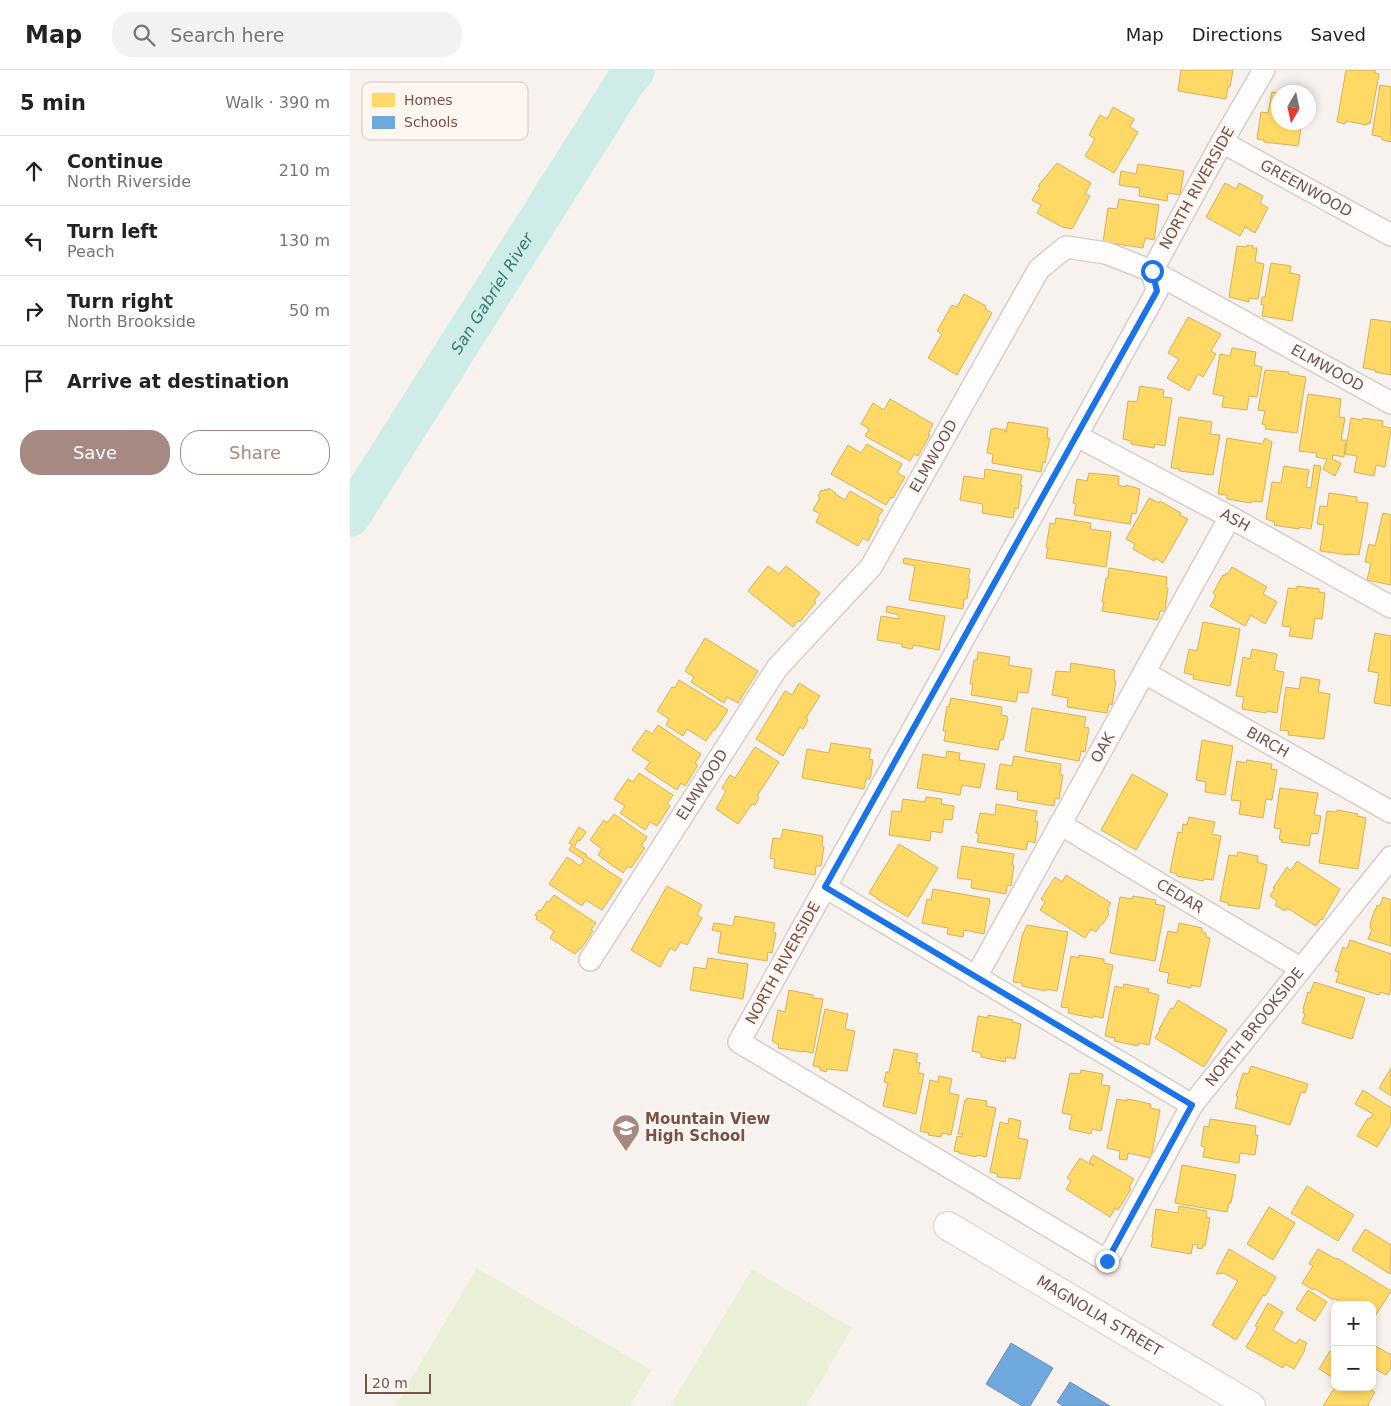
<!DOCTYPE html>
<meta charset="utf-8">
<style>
:root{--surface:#fff;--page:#f2f2f2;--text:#222;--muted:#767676;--line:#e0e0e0;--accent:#a68983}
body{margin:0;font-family:"DejaVu Sans",sans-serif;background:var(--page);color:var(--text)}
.controls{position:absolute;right:15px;bottom:15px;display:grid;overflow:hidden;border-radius:10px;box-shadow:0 2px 8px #0003}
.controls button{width:45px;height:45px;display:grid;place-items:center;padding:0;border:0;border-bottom:1px solid var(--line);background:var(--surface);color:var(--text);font:25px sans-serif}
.compass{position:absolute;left:921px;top:15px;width:45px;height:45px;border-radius:50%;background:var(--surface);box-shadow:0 2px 8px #0003;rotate:189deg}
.scale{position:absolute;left:15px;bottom:12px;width:66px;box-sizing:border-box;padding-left:5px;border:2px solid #7a504a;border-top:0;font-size:14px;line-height:18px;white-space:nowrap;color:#7a504a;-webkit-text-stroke:4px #fff6f0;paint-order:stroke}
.stop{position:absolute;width:15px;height:15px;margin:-11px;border:4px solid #1a73e8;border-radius:50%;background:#fff}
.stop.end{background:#1a73e8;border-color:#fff;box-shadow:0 1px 5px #0008}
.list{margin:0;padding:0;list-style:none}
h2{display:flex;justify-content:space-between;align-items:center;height:65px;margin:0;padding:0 20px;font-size:21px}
h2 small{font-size:16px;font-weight:400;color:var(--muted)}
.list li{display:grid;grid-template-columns:32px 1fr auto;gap:15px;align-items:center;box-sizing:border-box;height:70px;padding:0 20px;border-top:1px solid var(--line)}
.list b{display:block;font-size:19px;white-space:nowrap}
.list p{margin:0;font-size:16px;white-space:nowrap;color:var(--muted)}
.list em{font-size:16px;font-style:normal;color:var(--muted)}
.actions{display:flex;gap:10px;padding:15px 20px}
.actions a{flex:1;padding:11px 0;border:1px solid var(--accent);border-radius:20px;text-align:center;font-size:18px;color:var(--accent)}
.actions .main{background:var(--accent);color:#fff}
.icon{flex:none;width:28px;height:28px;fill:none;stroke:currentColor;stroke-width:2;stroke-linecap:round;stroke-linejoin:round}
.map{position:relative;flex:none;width:1041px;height:1336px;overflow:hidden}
header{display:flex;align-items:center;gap:30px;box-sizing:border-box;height:70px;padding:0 25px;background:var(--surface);border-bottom:1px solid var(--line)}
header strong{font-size:24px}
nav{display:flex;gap:28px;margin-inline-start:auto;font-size:18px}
.search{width:350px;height:45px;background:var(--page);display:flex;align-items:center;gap:12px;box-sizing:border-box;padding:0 18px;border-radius:20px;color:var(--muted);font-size:19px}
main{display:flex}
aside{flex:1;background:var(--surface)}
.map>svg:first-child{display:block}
</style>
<header>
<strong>Map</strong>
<div class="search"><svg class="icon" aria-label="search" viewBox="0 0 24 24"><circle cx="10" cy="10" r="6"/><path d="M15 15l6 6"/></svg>Search here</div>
<nav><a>Map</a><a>Directions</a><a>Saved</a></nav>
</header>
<main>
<aside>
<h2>5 min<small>Walk · 390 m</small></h2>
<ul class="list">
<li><svg class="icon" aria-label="ahead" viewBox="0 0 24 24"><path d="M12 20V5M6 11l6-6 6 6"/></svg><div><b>Continue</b><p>North Riverside</p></div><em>210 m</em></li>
<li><svg class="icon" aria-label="left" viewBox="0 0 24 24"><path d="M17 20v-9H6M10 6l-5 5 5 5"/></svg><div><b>Turn left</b><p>Peach</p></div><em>130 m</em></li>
<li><svg class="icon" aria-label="right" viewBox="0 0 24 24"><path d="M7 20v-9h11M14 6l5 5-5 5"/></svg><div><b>Turn right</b><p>North Brookside</p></div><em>50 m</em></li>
<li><svg class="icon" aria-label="arrive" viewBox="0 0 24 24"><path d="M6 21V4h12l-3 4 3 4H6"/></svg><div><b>Arrive at destination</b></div></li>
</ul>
<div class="actions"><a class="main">Save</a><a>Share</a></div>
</aside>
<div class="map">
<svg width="1041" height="1336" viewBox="0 0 1041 1336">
<rect width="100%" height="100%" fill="#f8f2ee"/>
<path fill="#eaefd8" d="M127 1198 301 1300 280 1336H45Z
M402 1199 502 1258 456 1336H320Z"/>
<path fill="#ffd966" stroke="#d7b05e" d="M831 0H883L880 17H878L876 29 828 21Z
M996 0H1025V3L1029 4 1020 54 1018 53 1017 55 996 51 995 54 987 52Z
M1030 15 1041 17V72L1032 70V67L1022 65Z
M922 22 928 23V52H952L948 76 914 72V70L907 69 911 42 918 43Z
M763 37 784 49 780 57 788 62 764 103 735 86 745 69 739 65 750 45 757 49Z
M707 93 741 113 735 124 740 126 722 159 712 157 687 143 691 135 682 130 690 117 688 116Z
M788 94 834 101 830 125 818 123 817 131 789 126 790 118 769 115 771 101 786 104Z
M875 113 886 119 889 113 913 126 910 133 918 138 905 163 895 157 890 166 856 147Z
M769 129 809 135 804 170 795 168 793 178 753 172 758 138 767 139Z
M897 175 903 176V178H907L905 192 914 194 908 229 899 228V232L879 227 887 176 897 177Z
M921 193 941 196 940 203 950 205 942 251 912 246 914 235H911L912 227H915Z
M614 224 636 236 635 239 642 243 607 305 578 288 592 264 587 261 602 235 607 237Z
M838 247 871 264 861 281 866 284 853 307 848 304 839 321 817 308 829 289 818 283Z
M1021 249 1041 252V305L1025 302V300L1013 298Z
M882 278 906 282 904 295 912 297 907 327 899 326 897 340 872 337 874 326 863 324 870 284 880 286Z
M915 300 939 302 938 304 956 307 947 363 915 359 916 355 912 354 915 341 908 340Z
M790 316 814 320 813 327 822 328 815 376 805 374 804 378 781 374V371L773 369 778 331 787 332Z
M958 324 991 329 989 347 995 348 991 370H996L994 387 983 385 982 389 991 393 985 406 973 399 977 389 966 387 967 383 949 381Z
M540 329 583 354 578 364 580 365 568 386 564 384 560 391 515 366 519 359 511 354 523 333 534 340Z
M829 347 862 352 860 364 870 365 863 405 829 401 830 399 821 398Z
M1001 348 1012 350 1013 348 1033 351 1032 356 1041 358 1035 397 1026 395 1024 406 1004 402 1007 386 995 384Z
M658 352 698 358 697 368H700L695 393 693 392 691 402 642 393 643 384 637 383 641 359H644V358L655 360V362H656Z
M877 368 912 374 915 368 922 372 912 432 902 431 901 433 877 429V425L868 424Z
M517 374 552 394 547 403 555 407 543 428 541 427 536 435 481 404 498 375 511 383Z
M964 395 971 396 961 459 949 457V459L924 455 925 452 916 449 922 412 931 413 934 396 959 400 956 417 961 418Z
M635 399 672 405 670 415H672L668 439 665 438 663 448 632 443 633 434 610 430 614 406 634 409Z
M739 403 769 406 768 415 776 417V415L790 419 786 444 782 443 780 454 724 445 726 434 723 433 727 409 737 411Z
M478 418 486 423 485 424 495 430 500 421 533 440 527 449 529 450 518 471 513 468 508 476 466 452 470 444 463 440 470 428 468 426 471 420 474 421 475 419 477 421Z
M979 423 1007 427V432L1018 433 1009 485 999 484V485L970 481 974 455 967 454 970 436 977 437Z
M799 428 809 433 810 431 831 443 830 445 838 449 813 493 805 488 804 491 783 479 785 474 776 469Z
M1033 443 1041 445V515L1017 510 1021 493 1015 492 1019 474 1025 476Z
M706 448 741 453 740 459 761 462 756 497 696 488 698 478H696L700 453 705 454Z
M554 488 620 499 618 509H620L617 529H614L613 539 559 530 565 496 553 493Z
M418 496 429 504 436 496 470 523 464 531 466 532 450 552 449 550 443 557 398 521Z
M882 497 917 517 913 524 927 532 915 554 901 545 895 556 860 536 866 526 863 523 873 505 875 506 876 503 878 504Z
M759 498 817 507 816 517 818 518 815 541H810L808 550 752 541 754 532H752L756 508H758Z
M947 516 969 519V522L975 523 972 549 965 548 962 569 939 566 941 557 932 556 938 518 947 519Z
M537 536 595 546 589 580 563 575 562 579 552 577V574L527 570 531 546 549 549V545L536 542Z
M853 552 890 559 880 616 843 609 844 605 834 603 839 579 847 581Z
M1025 563 1041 566V636L1024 633 1029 603 1018 601Z
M355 568 408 601 388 633 377 627 374 633 341 612 344 607 335 601Z
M902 579 927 584 924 600 934 602 927 643 917 641 916 643 892 639 894 627 886 626 893 587 900 589Z
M628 582 660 587 658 595 682 599 678 623 668 622 666 632 621 625 623 614H620L624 590H627Z
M721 593 765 600 764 611H766L762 635 759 634 757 643 717 637 718 628 702 625 706 601 720 602Z
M951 607 970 610 968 622 980 624 974 669 938 665 939 661 930 660 936 617 949 619Z
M329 610 378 640 365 660 364 659 356 671 337 659 333 666 316 655 319 649 307 641 322 617 325 618Z
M449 613 470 626 456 648 458 650 453 659 450 657 433 686 406 669 435 621 442 625Z
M601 628 652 637 651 645 657 646V648L658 649 653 670H650L648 680 594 671 596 661H593L597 636 599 637Z
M682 638 736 647 734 657 739 658 735 682 731 681 729 691 675 681Z
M308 655 351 684 345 693 348 695 335 716 331 713 327 720 295 699 300 692 282 680 296 660 302 664Z
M852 670 883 676 875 725 855 722 856 712 846 710Z
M481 673 521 679 519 689 523 690 520 709H516L514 719 452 708 457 679 479 683Z
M405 677 429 692 407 726 409 728 405 735 402 734 388 754 366 739 376 721 372 718 380 705 385 708Z
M597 681 610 683 609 690 635 694 630 718 612 715 610 725 567 718 573 684 596 688Z
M664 686 711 694 710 705H713L709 729 705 728 704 736 667 730 668 722 646 719 650 694 662 696Z
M897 690 922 694 921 699 927 700 922 730 916 729 913 748 889 744 891 731 881 730 887 691 896 693Z
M289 703 323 725 317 734 320 736 307 756 300 752 295 760 270 743 275 736 264 729 278 709 283 712Z
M782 704 818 724 786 780 751 760Z
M930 718 968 723 964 745 971 746 968 764 961 763 959 776 931 772 932 770 929 769 931 759 924 758Z
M576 727 592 729 591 734 604 736 602 750 594 749 592 763 581 761 580 771 539 765 542 741 551 742 553 729 575 732Z
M646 734 687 741 685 751 688 752 685 773 678 771 676 780 627 772 629 764 626 763 630 743 645 745Z
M987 740 1008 744 1007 746 1016 748 1008 799 969 793 977 741 987 742Z
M264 744 297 767 291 776 295 778 281 798 278 796 273 803 248 785 252 779 240 770 254 750 257 753Z
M839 747 865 752 862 764 871 766 863 810 854 809 853 811 827 806V804L820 802 828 762 832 763 833 754 837 755Z
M229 757 236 762 230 771 228 770 224 777 237 785 236 786 272 810 252 840 236 830 232 836 199 814 217 787 230 796 234 790 219 780 222 775 219 773Z
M433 759 473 766 472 776 474 777 471 796H466L465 805 424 798 425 789 420 788 423 768 431 769Z
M549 774 588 798 558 847 527 829V828L519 823Z
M612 776 664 784 662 795H664L661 816 657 815 656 824 621 818 622 810 607 808Z
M888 782 908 786 907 792 917 795 909 839 878 835V833L870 831 879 785 887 786Z
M947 791 990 819 972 850 971 849 966 856 937 838 935 841 925 835 927 831 920 826 925 818H923L937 797 941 801Z
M716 805 761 833 757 839 759 840 758 843 759 844 753 854H751L746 862 741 859 735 868 690 840 695 832 691 829 705 807 712 812Z
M317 816 352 835 347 845 352 848 337 875 331 872 325 881 320 878 310 897 281 880Z
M583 819 640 829 634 864 614 860 613 867 597 864 598 858 572 853 577 829 581 830Z
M204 825 246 853 241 860 243 861 231 879 230 878 225 884 200 868 204 861 186 849 187 846 185 845 189 840 191 841 197 831 199 832Z
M783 826 806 830 805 834 815 836 805 891 760 883 770 827 782 829Z
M1033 827 1041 830V876L1018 869 1022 859 1020 858 1021 855 1020 854 1025 839H1026L1027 835 1030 836Z
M385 846 425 853 423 862 426 863 422 883 418 882 417 891 368 883 371 862 362 860 364 853 383 856Z
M829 853 852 858V862L856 863V867L860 868 850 917 841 915V918L817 913 819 903 809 901 818 861 827 863Z
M677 855 718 862 707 921 696 919V921L672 916V913L663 912 672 866Z
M1000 870 1041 884V919L1039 925 1030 922 1029 925 986 912 989 902 985 901 993 877 997 879Z
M729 885 754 889V893L763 895 753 948 743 946V948L718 943 719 938 711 937 721 886 729 888Z
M358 888 398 894 393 929 340 920 344 897 356 899Z
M964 912 1015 928 1002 969 952 953 955 944 953 943 954 939H953L958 922 960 923Z
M774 914 799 919 798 922 809 925 799 975 788 973V976L764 971 765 968 755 966 765 916 773 918Z
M439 920 463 925V928L473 929 463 983 453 981V982L428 978 429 975 422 971 428 940 435 942Z
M828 930 877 960 854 997 805 968 810 960 809 959 821 938 823 939Z
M475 939 498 944 495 959 505 961 497 1001 477 999 476 1002 470 1000V997L463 996Z
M638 945 663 950 662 952 671 954 665 989 656 987 655 992 631 987V983L622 981 628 946 638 948Z
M544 979 568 984 566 992 570 993 568 1003 574 1004 566 1044 533 1036 538 1013 534 1012 536 1002H539Z
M901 996 958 1014 955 1023 951 1022 940 1055 885 1038 888 1027 886 1026 893 1003 898 1004Z
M1041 998V1026L1029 1018Z
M731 1000 753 1004 751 1015 760 1016 751 1061 742 1059 741 1064 719 1059 722 1045 712 1043 720 1003 730 1004Z
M589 1006 602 1009 599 1023 609 1025 601 1065 592 1063 591 1067 578 1065 579 1063 570 1061 580 1010 588 1012Z
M1013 1020 1041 1038V1054L1027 1077 1007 1066 1018 1048 1020 1049 1023 1044 1005 1034Z
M617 1028 637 1031 636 1036 646 1038 636 1087 627 1085 626 1087 609 1083V1082L604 1081 607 1066 612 1067 613 1064H608L615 1030H617Z
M767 1029 777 1031V1029L801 1034 800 1038 810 1040 801 1088 778 1083 777 1090 769 1089 770 1081 757 1078Z
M659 1048 671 1051 668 1068 678 1070 670 1109 647 1107 648 1104 640 1102 650 1052 658 1054Z
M860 1049 906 1056 905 1065H908L905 1085 890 1083 889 1093 853 1087 855 1077 851 1076 854 1056 859 1057Z
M743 1085 784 1109 779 1117 781 1119 768 1140 765 1138 760 1147 716 1119 721 1111 717 1108 730 1088 743 1096 744 1095 739 1092Z
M832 1095 886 1105 881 1133H879L877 1142 825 1133Z
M957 1116 1004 1145 988 1171 941 1143Z
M829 1136 857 1141 856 1147 860 1148 855 1176 853 1175 852 1179 847 1178 848 1175 843 1174 841 1184 801 1177 803 1167H802L806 1139 828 1143Z
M919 1137 945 1153 923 1190 897 1174Z
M1015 1159 1041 1175 1040 1204 1002 1180Z
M879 1179 926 1207 915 1226 913 1225 886 1270 862 1255 888 1211 874 1203 866 1204Z
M968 1179 986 1189 987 1188 1041 1221 1022 1251V1235H996L984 1228 983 1230 964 1218 963 1220 952 1213 963 1196 959 1194Z
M958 1220 977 1232 965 1251 946 1239Z
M918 1233 933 1242 923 1260 946 1274 949 1269 957 1273 954 1279 955 1280 944 1299 935 1294 933 1298 896 1277 908 1257 905 1256Z
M1022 1274 1041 1285V1298L1036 1305 1022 1297Z
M980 1281 985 1284V1309L969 1299Z
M985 1317H1016L1025 1322 1018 1334H1019L1018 1336H973Z"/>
<path fill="#6fa8dc" stroke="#728eb0" d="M661 1273 703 1298 680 1336H672L636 1314Z
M720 1312 760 1336H713L707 1332Z"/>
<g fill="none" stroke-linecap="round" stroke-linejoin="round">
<path stroke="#ceece8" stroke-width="40" id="s1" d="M0 447 276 11 285 0"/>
<g stroke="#d8cdca" stroke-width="24">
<g id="street">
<path id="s2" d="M914 0 872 72 802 201 807 221 389 972 757 1191 842 1035 1041 787"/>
<path id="s3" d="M872 72 1041 165"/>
<path id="s4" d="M727 366 880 447 1041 537"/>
<path id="s5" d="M795 603 1041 742"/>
<path id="s6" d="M710 754 950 898"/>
<path d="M475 817 842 1035"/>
<path id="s7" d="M240 890 427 598 521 497 689 199 716 177 756 183 802 201 1041 333"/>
<path id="s8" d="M626 907 880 447"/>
</g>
</g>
<g stroke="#dacecb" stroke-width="30">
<g id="secondary">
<path id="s9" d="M598 1156 901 1336"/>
</g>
</g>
<use href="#street" stroke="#fefdfc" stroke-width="21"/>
<use href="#secondary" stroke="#fefdfc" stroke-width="28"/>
</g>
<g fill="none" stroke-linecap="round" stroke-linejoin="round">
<path stroke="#1a73e8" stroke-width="6" d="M757 1191 842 1035 475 817 807 221 802 201"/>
</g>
<defs>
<g id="school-pin" transform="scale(1.4375)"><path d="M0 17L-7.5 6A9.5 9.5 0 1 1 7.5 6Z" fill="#a68983" stroke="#fff6f0"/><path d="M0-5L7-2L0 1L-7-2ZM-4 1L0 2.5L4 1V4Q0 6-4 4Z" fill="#fff"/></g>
</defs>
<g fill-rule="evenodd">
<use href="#school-pin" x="276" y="1058"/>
</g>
<g text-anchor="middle" stroke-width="5" stroke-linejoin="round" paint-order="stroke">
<g font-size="15" fill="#7a504a" stroke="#fff6f0">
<text transform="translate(847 118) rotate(-61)" y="5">NORTH RIVERSIDE</text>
<text dy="5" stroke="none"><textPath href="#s3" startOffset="96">GREENWOOD</textPath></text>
<text dy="5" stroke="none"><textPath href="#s7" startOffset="1152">ELMWOOD</textPath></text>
<text dy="5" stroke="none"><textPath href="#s7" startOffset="612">ELMWOOD</textPath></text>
<text dy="5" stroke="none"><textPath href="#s4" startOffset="179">ASH</textPath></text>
<text dy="5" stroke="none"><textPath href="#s5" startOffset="141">BIRCH</textPath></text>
<text dy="5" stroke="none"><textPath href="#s8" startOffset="262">OAK</textPath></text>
<text dy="5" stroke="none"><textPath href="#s7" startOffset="208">ELMWOOD</textPath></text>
<text dy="5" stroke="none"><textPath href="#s6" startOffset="140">CEDAR</textPath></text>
<text transform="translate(433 893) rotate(-61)" y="5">NORTH RIVERSIDE</text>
<text dy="5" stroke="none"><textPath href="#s2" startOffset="1816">NORTH BROOKSIDE</textPath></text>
<text dy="5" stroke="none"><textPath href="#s9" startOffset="176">MAGNOLIA STREET</textPath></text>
</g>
<g font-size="15" font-weight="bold" fill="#7a504a" stroke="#fff6f0" text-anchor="start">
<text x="295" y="1054">Mountain View<tspan x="295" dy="17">High School</tspan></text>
</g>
<g font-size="16" font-style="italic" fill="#3a7974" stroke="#fff6f0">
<text dy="6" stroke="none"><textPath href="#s1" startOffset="265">San Gabriel River</textPath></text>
</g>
</g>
<rect x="12" y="12" width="166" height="58" rx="8" fill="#fff6f0" stroke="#d7c4be" stroke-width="1"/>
<rect x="22" y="23" width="23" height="14" fill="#ffd966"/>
<rect x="22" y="46" width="23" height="13" fill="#6fa8dc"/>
<g font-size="14" fill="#7a504a">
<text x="54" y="35">Homes</text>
<text x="54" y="57">Schools</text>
</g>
</svg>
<div class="controls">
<button>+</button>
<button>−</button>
</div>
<svg class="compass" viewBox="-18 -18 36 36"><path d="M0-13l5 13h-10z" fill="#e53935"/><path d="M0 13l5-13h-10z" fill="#767676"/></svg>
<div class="scale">20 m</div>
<div class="stop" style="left:802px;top:201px"></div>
<div class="stop end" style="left:757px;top:1191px"></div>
</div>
</main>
